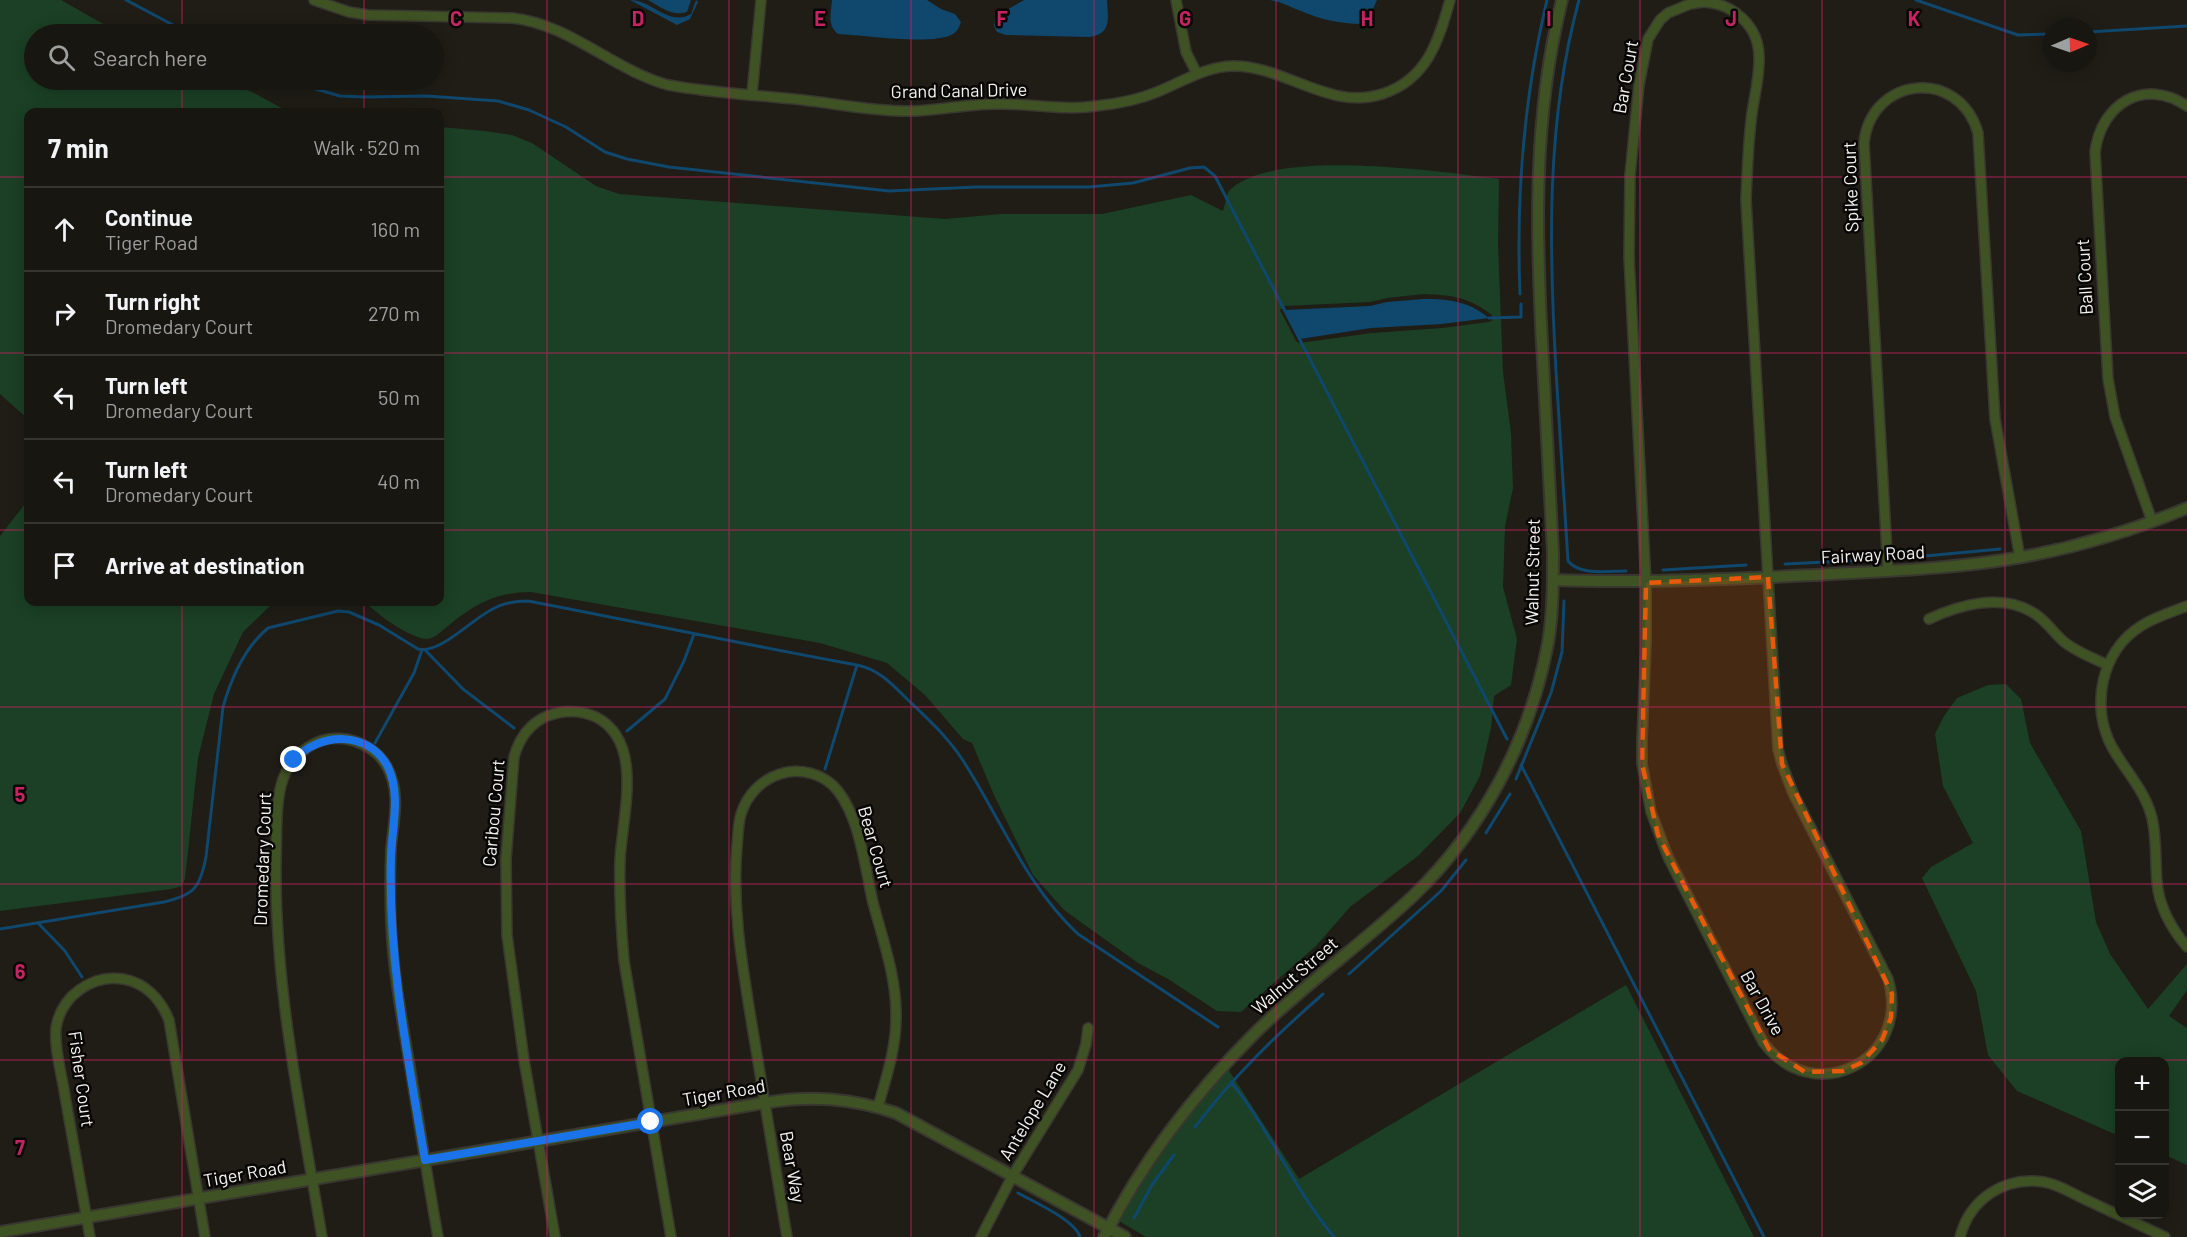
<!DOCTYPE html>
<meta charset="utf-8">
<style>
:root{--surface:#171610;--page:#24231e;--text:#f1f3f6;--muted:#9e9f9f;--line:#363530}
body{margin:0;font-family:Barlow,sans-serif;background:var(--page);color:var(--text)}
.controls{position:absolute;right:18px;bottom:18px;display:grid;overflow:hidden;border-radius:12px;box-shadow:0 3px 15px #0003}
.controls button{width:54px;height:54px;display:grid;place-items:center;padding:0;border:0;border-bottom:2px solid var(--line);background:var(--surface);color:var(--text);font:30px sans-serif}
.compass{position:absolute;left:2043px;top:18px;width:54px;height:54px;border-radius:50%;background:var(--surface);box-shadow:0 3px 15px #0003;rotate:88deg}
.stop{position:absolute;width:18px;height:18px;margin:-14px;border:4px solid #1a73e8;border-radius:50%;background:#fff}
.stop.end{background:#1a73e8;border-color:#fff;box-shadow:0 2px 6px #0008}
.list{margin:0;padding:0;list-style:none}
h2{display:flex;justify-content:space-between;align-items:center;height:78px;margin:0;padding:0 24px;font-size:26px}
h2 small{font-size:20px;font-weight:400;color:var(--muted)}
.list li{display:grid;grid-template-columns:39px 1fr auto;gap:18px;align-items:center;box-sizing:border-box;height:84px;padding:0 24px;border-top:2px solid var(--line)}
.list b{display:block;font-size:22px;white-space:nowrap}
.list p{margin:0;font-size:20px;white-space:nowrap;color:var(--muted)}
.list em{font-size:20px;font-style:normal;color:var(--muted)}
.icon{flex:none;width:33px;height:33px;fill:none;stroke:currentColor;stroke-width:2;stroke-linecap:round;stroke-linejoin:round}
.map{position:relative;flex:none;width:2187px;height:1237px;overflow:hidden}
.search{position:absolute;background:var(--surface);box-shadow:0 3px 15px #0003;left:24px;top:24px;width:420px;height:66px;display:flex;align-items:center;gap:15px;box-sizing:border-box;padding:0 21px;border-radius:33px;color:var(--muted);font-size:22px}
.panel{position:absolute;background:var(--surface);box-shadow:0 3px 15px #0003;left:24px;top:108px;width:420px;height:498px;border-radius:12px}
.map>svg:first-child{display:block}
</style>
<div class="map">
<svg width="2187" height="1237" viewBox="0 0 2187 1237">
<rect width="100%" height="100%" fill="#1f1d16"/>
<path fill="#1b4025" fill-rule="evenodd" d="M0 0H61L121 34H34V80H221L252 92 289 112H28V419L0 394Z
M440 127 485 131 512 135 532 143 596 186 619 194 945 219 1001 214H1102L1191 195 1223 211 1228 192C1269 146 1441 172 1499 179L1498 245 1503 372 1511 433 1513 488 1505 526 1503 587 1517 639 1511 685 1494 696 1491 728 1480 776 1460 813 1418 856 1350 907 1316 946 1241 1012 1217 1011 1168 979 1138 963 1064 910 1033 875 994 795 972 743 963 739 925 695 887 663 820 643 531 592C489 592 468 609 437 635 436 636 429 639 428 639 410 639 377 614 365 602H440ZM1423 294C1453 295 1468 297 1492 315L1493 320 1489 322 1442 328 1372 333 1299 343 1296 341 1280 310 1285 306 1370 302 1387 298Z
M28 500V602H290L271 605 243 632 214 694 198 758 185 879 182 886 171 889 0 911V536Z
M2006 684 2021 699 2030 743 2081 831 2096 922 2110 954 2148 1009 2187 964V990L2169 1016 2187 1028V1165L2165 1155 2164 1062H2120L2119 1136 2017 1091 1988 1055 1976 991 1922 878 1931 867 1973 843 1943 786 1935 734 1944 716 1957 698 1988 685Z
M1626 985 1754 1237H1146L1119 1221C1150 1167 1187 1116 1228 1069L1299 1179Z"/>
<path fill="#0f476d" d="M630 0C652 0 669 27 691 14L696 0 698 2 690 19 677 25Z
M648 0H691L687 12C672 17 661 7 648 0Z
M832 0H927L941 9 955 14 961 22C959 27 958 31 953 34 932 46 864 35 838 34 827 25 831 13 832 0Z
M1024 0H1107C1108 19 1112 34 1089 37L1006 35 997 32 994 26 996 16Z
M1270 0H1377L1370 16 1361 24C1341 24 1319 19 1301 11 1290 7 1282 2 1270 0Z
M1423 299C1449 299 1468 301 1489 318L1442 324 1371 328 1300 339 1285 310 1370 306 1387 302Z"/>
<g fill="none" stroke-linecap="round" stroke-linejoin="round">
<path stroke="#0f476d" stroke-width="3" d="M126 0 190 34
M1579 0C1546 121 1549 246 1556 371 1560 434 1564 498 1568 561 1580 576 1608 571 1626 571
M1916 0 2018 35 2052 34
M2088 32 2187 26
M292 80 309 87 340 96 366 97 427 96 498 101 529 110 566 127 605 152 627 159 669 167 889 191 976 187H1089L1133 183 1190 168 1204 167 1215 176 1507 739
M1520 294C1516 195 1524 96 1547 0
M1489 318 1521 317V304
M1904 558 2000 549
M1785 564 1867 560
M1663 570 1746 565
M426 651 463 689 514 728
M627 731 665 699 684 661 694 634
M375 743 414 673 422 650
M1521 765 1764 1237
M825 769 857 665
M1516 779 1551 693 1562 652 1564 601
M1486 833 1510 794
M38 923 65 951 82 977
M0 929 164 902C194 895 200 888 206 857L223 707C231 679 245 647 268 628L338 611 349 612 379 625 418 649C440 654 471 620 491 610 502 603 515 601 528 601 638 622 747 645 857 665 878 669 892 684 906 698 926 717 947 736 962 759 1000 817 1026 886 1078 934L1218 1027
M1349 974 1441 891 1466 860
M1231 1082C1270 1130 1294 1189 1334 1237
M1195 1127C1233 1077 1275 1036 1323 994
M1018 1193C1034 1202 1075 1220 1080 1237
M1134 1218 1152 1185 1174 1155"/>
<g stroke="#393730" stroke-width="12">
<path id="minor" d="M314 0 349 12 368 15 512 18C570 24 613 70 668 85 712 93 758 95 803 100 839 104 878 112 915 111 942 110 969 104 996 104 1029 103 1062 111 1096 106 1116 104 1138 100 1157 92 1182 82 1206 66 1234 66 1285 66 1330 111 1382 94 1427 80 1439 40 1450 0
M1176 0 1186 52 1197 74
M1703 2C1733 3 1759 26 1759 57 1760 78 1753 100 1751 121 1748 148 1747 174 1746 200L1778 749 1782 764 1793 793 1888 979C1912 1060 1814 1110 1763 1042L1668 857 1651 812 1642 764V740L1646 643V583L1629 258 1630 175 1639 85 1648 39 1660 20 1668 13 1690 4Z
M752 94 761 0
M2152 521 2115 417 2108 379 2095 152C2101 104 2144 77 2187 106
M1888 571 1864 143C1871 76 1959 67 1978 133L1995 419 2020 558
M2187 606C2172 612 2155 617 2141 626 2101 651 2090 707 2112 747 2126 772 2145 790 2152 818 2157 840 2155 860 2157 882 2159 907 2171 928 2187 947
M1929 619C1959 605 2001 593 2032 612 2045 619 2052 631 2063 641 2076 652 2093 658 2108 665
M90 1237C82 1190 73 1143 65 1096 62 1075 54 1049 56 1028 61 996 92 974 123 979 146 983 161 1000 169 1020L205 1237
M322 1237C301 1111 274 987 276 859 277 836 275 801 283 779 293 753 318 734 346 739 368 743 386 757 392 779 399 801 393 826 391 848 390 873 390 899 391 924 393 972 402 1020 410 1067 419 1124 428 1181 438 1237
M555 1237 524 1060 507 935 506 859 514 757C519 739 529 724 547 716 563 710 581 710 596 717 645 742 622 816 620 860 619 894 621 927 624 961L671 1237
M787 1237C775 1162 762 1088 750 1013 741 957 732 903 737 846 738 836 738 824 741 814 747 795 761 780 780 774 800 767 825 774 838 791 860 819 865 868 873 903 883 940 897 979 896 1018 896 1049 886 1078 878 1107
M981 1237 1013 1175 1078 1070 1086 1044 1088 1028
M1960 1237C1970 1199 2004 1176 2044 1182 2057 1184 2070 1192 2082 1198 2110 1211 2138 1224 2165 1237"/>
</g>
<g stroke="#393730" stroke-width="14">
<path id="tertiary" d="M1553 580C1642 583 1729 579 1817 575 1885 571 1954 569 2022 557 2078 547 2134 530 2187 508
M0 1232 764 1103C810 1095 851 1098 896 1113L1125 1237
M1104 1237C1142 1162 1195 1093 1255 1033 1305 984 1362 944 1413 896 1483 829 1530 739 1548 643 1553 614 1553 583 1553 553 1550 489 1546 425 1543 362 1536 240 1532 119 1562 0"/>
</g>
<use href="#minor" stroke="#3f5223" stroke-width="9"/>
<use href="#tertiary" stroke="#3f5223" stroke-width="10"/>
</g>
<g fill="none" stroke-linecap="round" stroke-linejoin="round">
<path stroke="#1a73e8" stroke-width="8" d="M294 760C319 732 369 730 388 767 401 794 392 827 391 857 388 959 408 1059 425 1160L651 1122"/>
</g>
<path fill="#e8590c" fill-opacity="0.2" stroke="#e8590c" stroke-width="4.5" stroke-dasharray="12 8" stroke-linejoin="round" d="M1768 577 1782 764 1892 994 1891 1018 1882 1040 1861 1063 1843 1071 1805 1072 1769 1049 1658 835 1642 764 1646 583Z"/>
<path fill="none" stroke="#c52362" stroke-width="1.5" stroke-opacity="0.55" d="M182 0V34M364 0V34M547 0V1237M729 0V1237M911 0V1237M1094 0V1237M1276 0V1237M1458 0V1237M1640 0V1237M1822 0V1237M2005 0V1237M182 80V112M364 80V112M0 177H28M440 177H2187M0 353H28M440 353H2187M0 530H28M440 530H2187M182 602V1237M364 602V1237M0 707H2187M0 884H2187M0 1060H2187"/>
<g text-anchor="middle" stroke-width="5" stroke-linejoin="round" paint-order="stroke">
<g font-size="18" fill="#f6f4f0" stroke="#080705">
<text transform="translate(1626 77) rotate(-80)" y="6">Bar Court</text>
<text transform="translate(959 91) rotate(-1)" y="6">Grand Canal Drive</text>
<text transform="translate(1851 187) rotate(-92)" y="6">Spike Court</text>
<text transform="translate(2085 277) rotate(-93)" y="6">Ball Court</text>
<text transform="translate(1873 555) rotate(-3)" y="6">Fairway Road</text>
<text transform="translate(1533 572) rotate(-89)" y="6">Walnut Street</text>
<text transform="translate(494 813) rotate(-85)" y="6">Caribou Court</text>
<text transform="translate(875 847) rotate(74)" y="6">Bear Court</text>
<text transform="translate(263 859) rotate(-88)" y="6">Dromedary Court</text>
<text transform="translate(1295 976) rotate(-41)" y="6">Walnut Street</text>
<text transform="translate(1762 1003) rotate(61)" y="6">Bar Drive</text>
<text transform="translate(81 1079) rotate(82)" y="6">Fisher Court</text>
<text transform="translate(724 1093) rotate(-10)" y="6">Tiger Road</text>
<text transform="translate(1033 1111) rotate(-59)" y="6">Antelope Lane</text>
<text transform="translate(792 1167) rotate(80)" y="6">Bear Way</text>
<text transform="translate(245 1174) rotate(-10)" y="6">Tiger Road</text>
</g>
</g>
<g font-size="20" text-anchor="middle" font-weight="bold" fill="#c52362" stroke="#080705" stroke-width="5" stroke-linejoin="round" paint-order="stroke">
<text x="456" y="26">C</text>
<text x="638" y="26">D</text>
<text x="820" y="26">E</text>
<text x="1002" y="26">F</text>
<text x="1185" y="26">G</text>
<text x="1367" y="26">H</text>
<text x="1549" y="26">I</text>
<text x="1731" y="26">J</text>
<text x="1914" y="26">K</text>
<text x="20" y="802">5</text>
<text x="20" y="979">6</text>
<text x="20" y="1155">7</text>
</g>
</svg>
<div class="controls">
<button>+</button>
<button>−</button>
<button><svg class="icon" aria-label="layers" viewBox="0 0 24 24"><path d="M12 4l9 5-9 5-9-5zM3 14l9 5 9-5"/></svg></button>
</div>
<svg class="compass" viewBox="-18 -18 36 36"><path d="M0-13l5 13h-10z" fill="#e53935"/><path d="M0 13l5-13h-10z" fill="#9e9f9f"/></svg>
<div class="stop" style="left:651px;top:1122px"></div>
<div class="stop end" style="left:294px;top:760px"></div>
<div class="search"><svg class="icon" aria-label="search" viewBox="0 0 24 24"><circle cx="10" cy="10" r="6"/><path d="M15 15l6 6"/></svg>Search here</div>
<section class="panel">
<h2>7 min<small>Walk · 520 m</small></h2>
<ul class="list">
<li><svg class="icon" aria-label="ahead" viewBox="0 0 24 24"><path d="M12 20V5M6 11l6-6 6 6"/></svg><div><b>Continue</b><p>Tiger Road</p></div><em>160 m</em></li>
<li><svg class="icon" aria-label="right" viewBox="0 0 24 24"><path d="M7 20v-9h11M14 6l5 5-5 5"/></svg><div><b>Turn right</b><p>Dromedary Court</p></div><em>270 m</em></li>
<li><svg class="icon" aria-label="left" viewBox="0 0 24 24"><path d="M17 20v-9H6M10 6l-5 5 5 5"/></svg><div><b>Turn left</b><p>Dromedary Court</p></div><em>50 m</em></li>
<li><svg class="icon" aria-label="left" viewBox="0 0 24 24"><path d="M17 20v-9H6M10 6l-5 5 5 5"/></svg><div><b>Turn left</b><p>Dromedary Court</p></div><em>40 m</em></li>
<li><svg class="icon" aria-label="arrive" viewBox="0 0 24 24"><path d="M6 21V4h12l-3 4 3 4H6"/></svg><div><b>Arrive at destination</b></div></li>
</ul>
</section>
</div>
